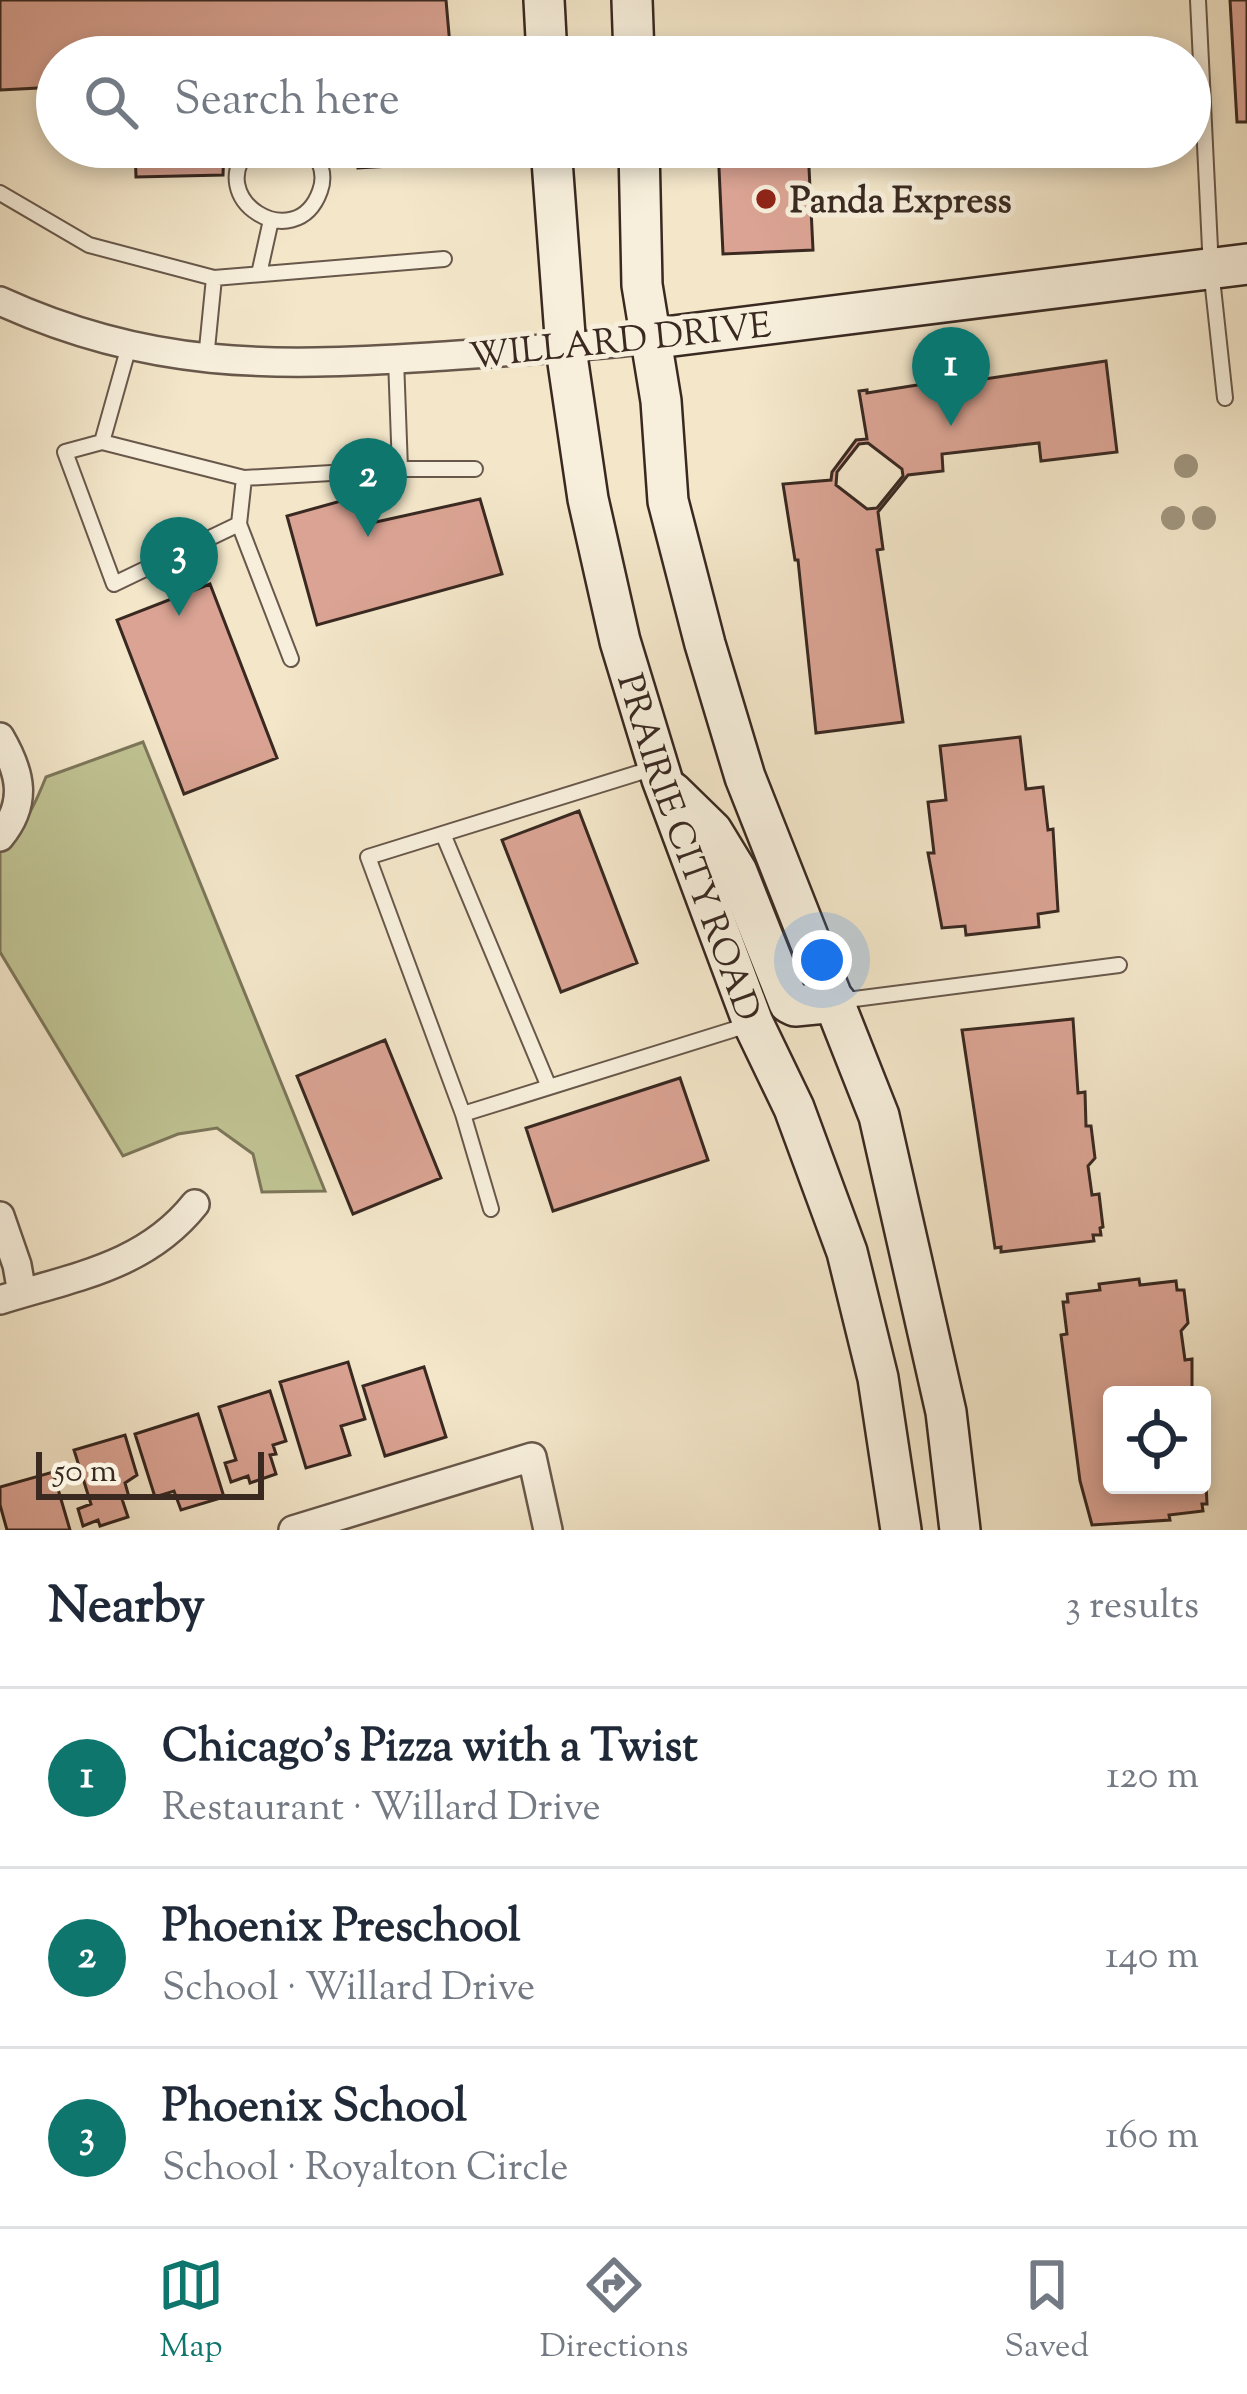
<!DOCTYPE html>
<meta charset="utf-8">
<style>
:root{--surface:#fff;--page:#f2f2f3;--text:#1f2937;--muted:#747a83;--line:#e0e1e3;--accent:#0f766e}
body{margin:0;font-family:"Sorts Mill Goudy",serif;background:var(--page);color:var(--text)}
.controls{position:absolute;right:36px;bottom:36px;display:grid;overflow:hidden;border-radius:12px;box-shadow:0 6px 18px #0003}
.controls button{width:108px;height:108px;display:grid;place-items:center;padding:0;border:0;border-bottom:3px solid var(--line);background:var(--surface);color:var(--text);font:60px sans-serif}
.scale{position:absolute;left:36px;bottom:30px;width:228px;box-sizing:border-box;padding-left:12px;border:6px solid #392921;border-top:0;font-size:33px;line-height:42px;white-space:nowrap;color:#392921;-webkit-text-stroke:9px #f7efdc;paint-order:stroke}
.you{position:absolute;left:822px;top:960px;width:42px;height:42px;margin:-30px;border:9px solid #fff;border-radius:50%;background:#1a73e8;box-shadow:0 0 0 18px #1a73e833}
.badge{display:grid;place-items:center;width:78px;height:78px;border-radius:50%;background:var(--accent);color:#fff;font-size:39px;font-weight:700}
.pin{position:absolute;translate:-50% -99px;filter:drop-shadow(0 3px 6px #0008)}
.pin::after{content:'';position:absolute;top:63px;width:42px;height:36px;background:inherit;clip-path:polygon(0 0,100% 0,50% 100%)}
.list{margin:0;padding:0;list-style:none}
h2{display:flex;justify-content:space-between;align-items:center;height:156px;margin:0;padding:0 48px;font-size:51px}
h2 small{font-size:39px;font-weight:400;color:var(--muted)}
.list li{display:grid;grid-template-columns:78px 1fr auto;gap:36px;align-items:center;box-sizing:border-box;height:180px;padding:0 48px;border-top:3px solid var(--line)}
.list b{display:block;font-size:45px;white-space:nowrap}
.list p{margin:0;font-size:39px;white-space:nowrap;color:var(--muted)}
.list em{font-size:39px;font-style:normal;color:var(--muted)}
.icon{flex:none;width:66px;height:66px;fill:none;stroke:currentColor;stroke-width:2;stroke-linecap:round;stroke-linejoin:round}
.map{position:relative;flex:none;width:1247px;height:1530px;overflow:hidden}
.search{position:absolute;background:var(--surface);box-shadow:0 6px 18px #0003;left:36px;right:36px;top:36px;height:132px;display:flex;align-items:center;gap:30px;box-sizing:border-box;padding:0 42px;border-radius:66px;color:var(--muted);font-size:45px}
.sheet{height:696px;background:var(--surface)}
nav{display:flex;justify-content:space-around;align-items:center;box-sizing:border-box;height:168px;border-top:3px solid var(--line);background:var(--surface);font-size:33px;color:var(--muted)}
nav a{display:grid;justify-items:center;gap:6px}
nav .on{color:var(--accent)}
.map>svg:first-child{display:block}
</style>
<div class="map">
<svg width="1247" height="1530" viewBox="0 0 1247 1530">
<rect width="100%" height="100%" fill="#f3e6c9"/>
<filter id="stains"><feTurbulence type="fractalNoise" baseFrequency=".00167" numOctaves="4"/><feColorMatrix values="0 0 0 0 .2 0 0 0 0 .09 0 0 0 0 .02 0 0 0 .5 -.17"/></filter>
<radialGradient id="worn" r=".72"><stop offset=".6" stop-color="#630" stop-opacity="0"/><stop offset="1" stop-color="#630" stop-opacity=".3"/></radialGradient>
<path fill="#c0c393" stroke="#7c765a" stroke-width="3" d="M143 742 325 1191 262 1192 253 1154 217 1128 178 1134 123 1156 0 952V845C25 829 35 804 46 777Z"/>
<path fill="#daa393" stroke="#392921" stroke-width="3" fill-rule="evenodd" d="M0 0H446L451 57H57V87L0 90Z
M1230 0H1247V122H1237Z
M135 147H224L223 175 136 177Z
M357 147H458L460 162 358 168Z
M718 147H808L813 250 723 254Z
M1106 361 1117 452 1041 461 1039 443 942 454 943 471 908 475 878 512 883 549 877 550 903 722 816 733 798 560H795L783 484 831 480 832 472 856 440 867 439 859 391 867 390V393L930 383 931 387ZM868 443 902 469 903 476 877 508 867 509 836 485 837 472 859 444Z
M366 494 376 522 480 499 502 574 317 625 287 516Z
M210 584 277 758 184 794 117 620Z
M1020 737 1026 789 1043 787 1048 830 1053 829 1058 911 1038 914 1039 927 966 935 965 926 942 928 928 853H934L928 802 946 800 940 746Z
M579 811 637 963 561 992 502 840Z
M1073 1019 1078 1093 1085 1092 1086 1126H1091L1095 1158 1088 1166 1092 1195 1099 1194 1103 1227 1100 1228 1101 1235H1093L1094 1241 1001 1252V1247L995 1248 962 1030Z
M385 1040 441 1178 353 1214 297 1076Z
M680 1078 708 1160 553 1211 526 1128Z
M1139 1279 1140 1285 1176 1281 1177 1290H1184L1188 1323 1181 1331 1185 1360 1192 1359V1393L1197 1395H1112V1485H1202L1205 1463 1207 1504H1202L1203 1511 1169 1515 1170 1520 1092 1525 1080 1481 1061 1335 1067 1334 1063 1302H1068L1067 1294 1100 1290 1099 1284Z
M348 1362 365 1419 341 1426 350 1455 306 1468 280 1382Z
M424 1367 446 1437 385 1456 363 1386Z
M270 1391 286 1441 273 1445 276 1454 270 1455 276 1474 250 1483 248 1476 231 1482 225 1463 236 1460 219 1407Z
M198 1414 224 1497 181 1510 174 1491 155 1497 135 1434Z
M125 1435 137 1475 125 1483 129 1497 122 1499 128 1517 100 1526 98 1520 83 1526 78 1509 91 1504 74 1450Z
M53 1472 70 1530H7L0 1505V1487Z"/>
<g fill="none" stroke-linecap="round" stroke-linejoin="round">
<g stroke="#68584b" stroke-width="18">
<path id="lane" d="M1198 0 1211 269 1225 398
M251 147C201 198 296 258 320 191 326 175 320 159 309 147
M0 193 89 245 214 278
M259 274 271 220
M129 346 102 442 65 452 114 584 239 524
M206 359 214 278 444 259
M396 359 400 469
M102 442 244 478 400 469H475
M244 478 239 524 291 659
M654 768 368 857 463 1114 748 1025
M443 834 549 1087
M839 1001 1119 965
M463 1114 491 1209"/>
</g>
<g stroke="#68584b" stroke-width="32">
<path id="street" d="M0 301C149 369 270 367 430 357 503 352 576 348 649 339
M0 737C21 773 28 803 0 837
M0 1216 17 1265 22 1293
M0 1300C73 1277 145 1267 195 1204
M293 1530 532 1457 548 1530"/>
</g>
<g stroke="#392921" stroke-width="44">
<g id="secondary">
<path d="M544 0 547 57"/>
<path d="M632 0 634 57"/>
<path id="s1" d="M551 147 566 349 588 499 620 641 662 779 753 1023 794 1108 847 1252 878 1378 901 1530"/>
<path d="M639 147 642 285 661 401 668 501 705 644 745 777 879 1116 946 1412 960 1530"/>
<path d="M649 339 1247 264"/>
<path d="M672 792 712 831 737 872 789 1003 795 1006 836 1002"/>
</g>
</g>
<use href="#lane" stroke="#f7efdc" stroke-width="14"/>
<use href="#street" stroke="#f7efdc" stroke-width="27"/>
<use href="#secondary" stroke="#f7efdc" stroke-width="39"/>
</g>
<g fill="#9f947d">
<circle cx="1186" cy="466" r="12"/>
<circle cx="1173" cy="518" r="12"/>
<circle cx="1204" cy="518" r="12"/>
</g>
<circle fill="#8f2418" stroke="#f7efdc" stroke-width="4.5" cx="766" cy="199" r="12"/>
<g text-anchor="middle" stroke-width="10" stroke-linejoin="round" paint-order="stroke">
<g font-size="36" font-weight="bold" fill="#392921" stroke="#f7efdc" text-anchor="start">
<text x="790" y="212">Panda Express</text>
</g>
<g font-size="36" fill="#392921" stroke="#f7efdc">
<text transform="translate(620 339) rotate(-6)" y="13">WILLARD DRIVE</text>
<text dy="13" stroke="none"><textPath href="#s1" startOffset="717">PRAIRIE CITY ROAD</textPath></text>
</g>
</g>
<rect width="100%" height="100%" filter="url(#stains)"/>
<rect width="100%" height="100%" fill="url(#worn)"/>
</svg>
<div class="controls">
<button><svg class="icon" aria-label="locate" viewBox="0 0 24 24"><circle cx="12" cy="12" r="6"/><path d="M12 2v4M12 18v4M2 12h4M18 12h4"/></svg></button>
</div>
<div class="scale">50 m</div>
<div class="you"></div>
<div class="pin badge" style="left:951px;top:426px">1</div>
<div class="pin badge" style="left:368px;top:537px">2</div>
<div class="pin badge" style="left:179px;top:616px">3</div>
<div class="search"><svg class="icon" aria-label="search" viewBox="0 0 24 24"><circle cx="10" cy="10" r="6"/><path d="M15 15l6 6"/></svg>Search here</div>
</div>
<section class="sheet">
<h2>Nearby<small>3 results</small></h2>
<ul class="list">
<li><span class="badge">1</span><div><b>Chicago's Pizza with a Twist</b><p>Restaurant · Willard Drive</p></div><em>120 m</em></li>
<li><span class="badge">2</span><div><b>Phoenix Preschool</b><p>School · Willard Drive</p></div><em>140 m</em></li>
<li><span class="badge">3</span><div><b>Phoenix School</b><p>School · Royalton Circle</p></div><em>160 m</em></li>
</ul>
</section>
<nav>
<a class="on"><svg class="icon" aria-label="map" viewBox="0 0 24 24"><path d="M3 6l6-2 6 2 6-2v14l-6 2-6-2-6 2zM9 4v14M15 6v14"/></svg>Map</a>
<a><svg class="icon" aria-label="directions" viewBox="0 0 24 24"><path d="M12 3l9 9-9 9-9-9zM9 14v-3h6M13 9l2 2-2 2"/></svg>Directions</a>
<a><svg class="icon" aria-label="saved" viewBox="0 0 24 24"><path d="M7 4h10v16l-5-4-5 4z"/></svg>Saved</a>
</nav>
